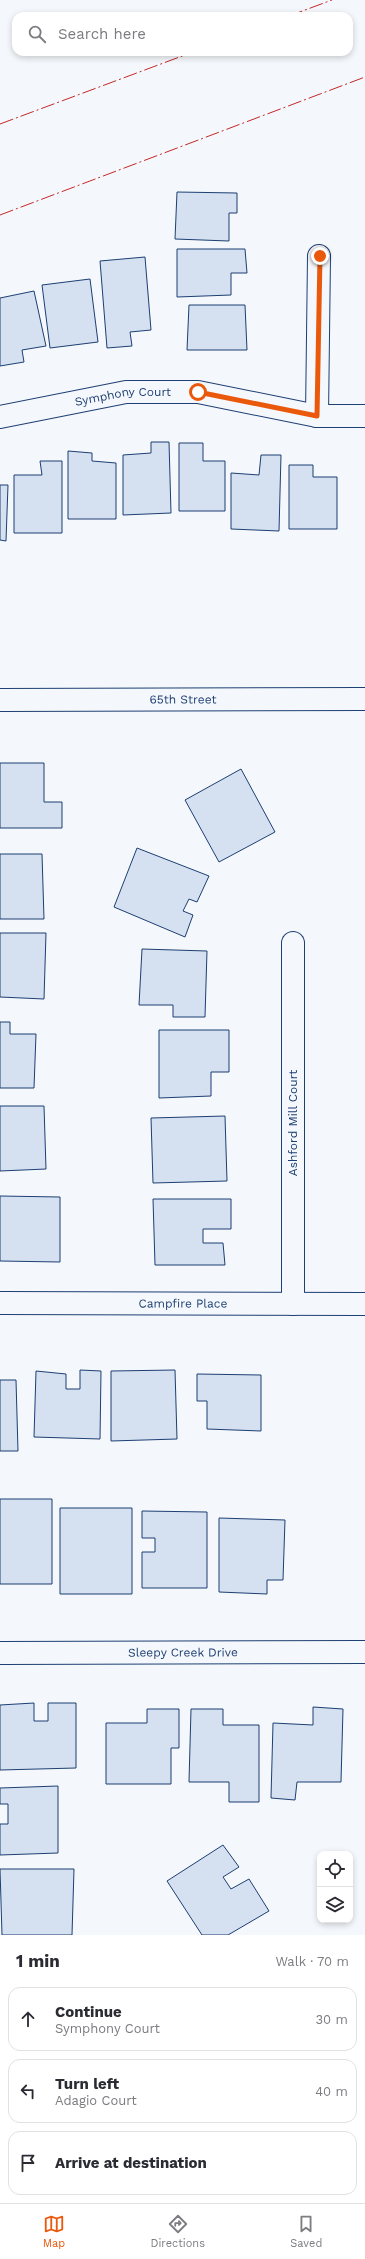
<!DOCTYPE html>
<meta charset="utf-8">
<style>
:root{--surface:#fff;--page:#f7f7f7;--text:#2b2b33;--muted:#7c7c81;--line:#e1e1e2;--accent:#ea580c}
body{margin:0;font-family:"Work Sans",sans-serif;background:var(--page);color:var(--text)}
.controls{position:absolute;right:12px;bottom:12px;display:grid;overflow:hidden;border-radius:8px;box-shadow:0 2px 6px #0003}
.controls button{width:36px;height:36px;display:grid;place-items:center;padding:0;border:0;border-bottom:1px solid var(--line);background:var(--surface);color:var(--text);font:20px sans-serif}
.stop{position:absolute;width:12px;height:12px;margin:-9px;border:3px solid #ea580c;border-radius:50%;background:#fff}
.stop.end{background:#ea580c;border-color:#fff;box-shadow:0 1px 4px #0008}
.list{margin:0;padding:0;list-style:none}
h2{display:flex;justify-content:space-between;align-items:center;height:52px;margin:0;padding:0 16px;font-size:17px}
h2 small{font-size:13px;font-weight:400;color:var(--muted)}
.list li{display:grid;grid-template-columns:26px 1fr auto;gap:12px;align-items:center;box-sizing:border-box;height:64px;margin:0 8px 8px;padding:0 8px;border:1px solid var(--line);border-radius:12px}
.list b{display:block;font-size:15px;white-space:nowrap}
.list p{margin:0;font-size:13px;white-space:nowrap;color:var(--muted)}
.list em{font-size:13px;font-style:normal;color:var(--muted)}
.icon{flex:none;width:22px;height:22px;fill:none;stroke:currentColor;stroke-width:2;stroke-linecap:round;stroke-linejoin:round}
.map{position:relative;flex:none;width:365px;height:1935px;overflow:hidden}
.search{position:absolute;background:var(--surface);box-shadow:0 2px 6px #0003;left:12px;right:12px;top:12px;height:44px;display:flex;align-items:center;gap:10px;box-sizing:border-box;padding:0 14px;border-radius:12px;color:var(--muted);font-size:15px}
.sheet{height:268px;background:var(--surface)}
nav{display:flex;justify-content:space-around;align-items:center;box-sizing:border-box;height:56px;border-top:1px solid var(--line);background:var(--surface);font-size:11px;color:var(--muted)}
nav a{display:grid;justify-items:center;gap:2px}
nav .on{color:var(--accent)}
.map>svg:first-child{display:block}
</style>
<div class="map">
<svg width="365" height="1935" viewBox="0 0 365 1935">
<rect width="100%" height="100%" fill="#f4f7fb"/>
<path fill="#d5e0f0" stroke="#1d3f73" d="M177 192 237 193V213H229V241L175 239Z
M177 249H245L247 273H231V295L177 297Z
M145 257 151 330 130 332 132 346 107 348 100 261Z
M90 279 98 342 50 348 42 285Z
M34 291 46 346 22 350 24 362 0 366V298Z
M189 305H245L247 350H187Z
M151 442H169L171 513 123 515V455L151 453Z
M179 443H203V461H225V511H179Z
M68 451 92 453V461L116 463V519H68Z
M261 455H281L279 531 231 529V473L259 475Z
M40 461H62V533H14V475H42Z
M289 465H313V477H337V529H289Z
M0 485H8L6 541 0 540Z
M0 763H44V802H62V828H0Z
M241 769 275 832 219 862 185 800Z
M137 848 209 876 197 902 189 899 183 911 193 915 185 937 114 907Z
M0 854H42L44 919H0Z
M0 933H46L44 999 0 997Z
M142 949 207 951 205 1017H173V1005H139Z
M0 1022H10V1034H36L34 1088H0Z
M159 1030H229V1072H211V1096L159 1098Z
M0 1106H44L46 1169 0 1171Z
M225 1116 227 1181 153 1183 151 1118Z
M0 1196 60 1197V1262L0 1261Z
M153 1199H231V1229H203V1243H223L225 1265H155Z
M80 1370 101 1371 100 1439 34 1437 36 1371 66 1374V1389H80Z
M175 1370 177 1439 111 1441V1371Z
M197 1374 261 1375V1431L207 1429V1401H197Z
M0 1380H16L18 1451H0Z
M0 1499H52V1584H0Z
M60 1508H132V1594H60Z
M142 1511 207 1512V1588H142V1552H155V1538H142Z
M219 1518 285 1520 283 1580H267V1594L219 1592Z
M34 1703V1721H48V1703H76V1768L0 1770V1705Z
M313 1707 343 1709 341 1782H297L295 1800 271 1798 273 1723 313 1725Z
M147 1709H179V1748H171V1784H106V1723H147Z
M191 1709H223V1725H259V1802H229V1782H189Z
M58 1786V1853L0 1855V1824H8V1804H0V1788Z
M223 1845 239 1867 223 1877 231 1889 249 1879 269 1911 228 1935H202L167 1881Z
M0 1869H74L72 1935H2Z"/>
<g fill="none" stroke-linecap="round" stroke-linejoin="round">
<g stroke="#1d3f73" stroke-width="24">
<g id="minor">
<path d="M317 416 319 256"/>
<path id="s1" d="M0 417 126 392H198L317 416H365"/>
<path id="s2" d="M0 700 365 699"/>
<path d="M293 943V1304"/>
<path id="s3" d="M0 1303 365 1304"/>
<path id="s4" d="M0 1653 365 1652"/>
</g>
</g>
<use href="#minor" stroke="#f4f7fb" stroke-width="22"/>
<path stroke="#c62828" stroke-width="1" stroke-dasharray="14 3 2 3" stroke-linecap="butt" d="M289 16 332 0
M0 124 193 52
M0 215 365 77"/>
</g>
<g fill="none" stroke-linecap="round" stroke-linejoin="round">
<path stroke="#ea580c" stroke-width="5" d="M198 392 317 416 320 256"/>
</g>
<g text-anchor="middle" stroke-width="3" stroke-linejoin="round" paint-order="stroke">
<g font-size="12" fill="#1d3f73" stroke="#f4f7fb">
<text dy="4" stroke="none"><textPath href="#s1" startOffset="125">Symphony Court</textPath></text>
<text dy="4" stroke="none"><textPath href="#s2" startOffset="183">65th Street</textPath></text>
<text transform="translate(293 1123) rotate(-90)" y="4">Ashford Mill Court</text>
<text dy="4" stroke="none"><textPath href="#s3" startOffset="183">Campfire Place</textPath></text>
<text dy="4" stroke="none"><textPath href="#s4" startOffset="183">Sleepy Creek Drive</textPath></text>
</g>
</g>
</svg>
<div class="controls">
<button><svg class="icon" aria-label="locate" viewBox="0 0 24 24"><circle cx="12" cy="12" r="6"/><path d="M12 2v4M12 18v4M2 12h4M18 12h4"/></svg></button>
<button><svg class="icon" aria-label="layers" viewBox="0 0 24 24"><path d="M12 4l9 5-9 5-9-5zM3 14l9 5 9-5"/></svg></button>
</div>
<div class="stop" style="left:198px;top:392px"></div>
<div class="stop end" style="left:320px;top:256px"></div>
<div class="search"><svg class="icon" aria-label="search" viewBox="0 0 24 24"><circle cx="10" cy="10" r="6"/><path d="M15 15l6 6"/></svg>Search here</div>
</div>
<section class="sheet">
<h2>1 min<small>Walk · 70 m</small></h2>
<ul class="list">
<li><svg class="icon" aria-label="ahead" viewBox="0 0 24 24"><path d="M12 20V5M6 11l6-6 6 6"/></svg><div><b>Continue</b><p>Symphony Court</p></div><em>30 m</em></li>
<li><svg class="icon" aria-label="left" viewBox="0 0 24 24"><path d="M17 20v-9H6M10 6l-5 5 5 5"/></svg><div><b>Turn left</b><p>Adagio Court</p></div><em>40 m</em></li>
<li><svg class="icon" aria-label="arrive" viewBox="0 0 24 24"><path d="M6 21V4h12l-3 4 3 4H6"/></svg><div><b>Arrive at destination</b></div></li>
</ul>
</section>
<nav>
<a class="on"><svg class="icon" aria-label="map" viewBox="0 0 24 24"><path d="M3 6l6-2 6 2 6-2v14l-6 2-6-2-6 2zM9 4v14M15 6v14"/></svg>Map</a>
<a><svg class="icon" aria-label="directions" viewBox="0 0 24 24"><path d="M12 3l9 9-9 9-9-9zM9 14v-3h6M13 9l2 2-2 2"/></svg>Directions</a>
<a><svg class="icon" aria-label="saved" viewBox="0 0 24 24"><path d="M7 4h10v16l-5-4-5 4z"/></svg>Saved</a>
</nav>
